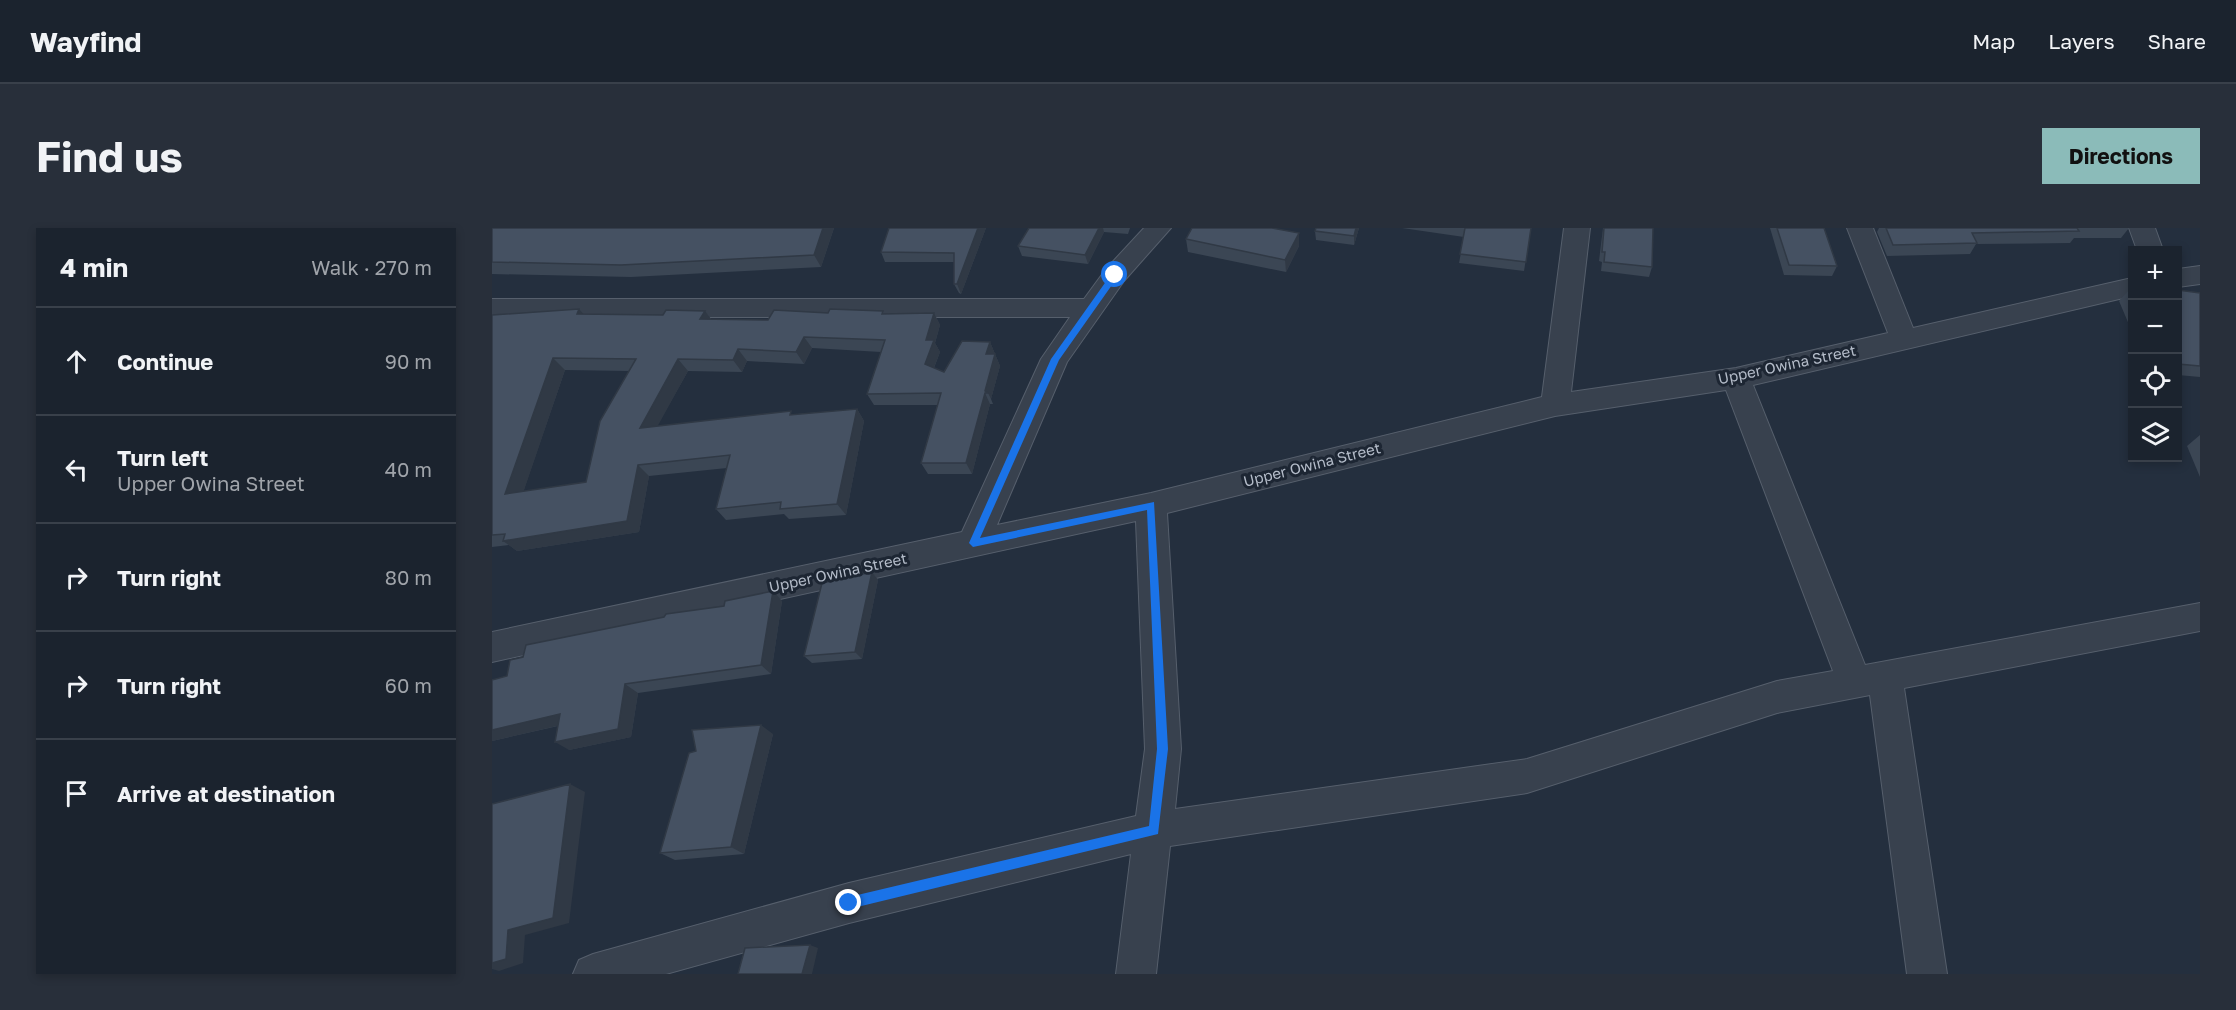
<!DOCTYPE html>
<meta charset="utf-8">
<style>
:root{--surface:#1b232e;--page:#282f3a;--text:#f1f3f6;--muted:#a0a4aa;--line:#39404a;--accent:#8bbbb9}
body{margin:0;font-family:"Golos Text",sans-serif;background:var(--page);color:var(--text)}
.controls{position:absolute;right:18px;top:18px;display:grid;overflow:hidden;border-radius:0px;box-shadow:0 3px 9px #0003}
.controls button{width:54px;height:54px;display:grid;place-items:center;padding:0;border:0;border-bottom:2px solid var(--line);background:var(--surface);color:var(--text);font:30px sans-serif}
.stop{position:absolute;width:18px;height:18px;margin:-14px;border:4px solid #1a73e8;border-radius:50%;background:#fff}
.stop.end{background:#1a73e8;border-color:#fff;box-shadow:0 2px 6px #0008}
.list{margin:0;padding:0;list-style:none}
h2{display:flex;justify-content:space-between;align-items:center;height:78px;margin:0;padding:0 24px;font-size:26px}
h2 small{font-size:20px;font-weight:400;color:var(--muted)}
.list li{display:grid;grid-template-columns:39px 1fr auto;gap:18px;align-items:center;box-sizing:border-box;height:108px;padding:0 24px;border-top:2px solid var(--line)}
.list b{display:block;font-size:22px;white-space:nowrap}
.list p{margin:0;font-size:20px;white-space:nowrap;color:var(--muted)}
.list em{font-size:20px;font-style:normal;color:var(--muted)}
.icon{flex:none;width:33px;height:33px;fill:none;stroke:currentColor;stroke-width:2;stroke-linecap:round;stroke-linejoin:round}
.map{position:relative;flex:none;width:1708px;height:746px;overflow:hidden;border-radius:0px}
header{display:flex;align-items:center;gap:36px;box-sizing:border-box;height:84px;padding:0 30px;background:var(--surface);border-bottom:2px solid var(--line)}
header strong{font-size:28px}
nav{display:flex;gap:33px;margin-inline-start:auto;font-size:21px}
.intro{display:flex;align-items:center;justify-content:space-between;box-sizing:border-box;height:144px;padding:0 36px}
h1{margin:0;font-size:42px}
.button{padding:15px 27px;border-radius:0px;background:var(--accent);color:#111;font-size:21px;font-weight:700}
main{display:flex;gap:36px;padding:0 36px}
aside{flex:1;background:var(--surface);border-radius:0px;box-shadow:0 3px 9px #0003}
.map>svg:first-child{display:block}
</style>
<header>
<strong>Wayfind</strong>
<nav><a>Map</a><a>Layers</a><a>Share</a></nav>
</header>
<div class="intro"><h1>Find us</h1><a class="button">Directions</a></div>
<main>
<aside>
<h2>4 min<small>Walk · 270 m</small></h2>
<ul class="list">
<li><svg class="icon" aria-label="ahead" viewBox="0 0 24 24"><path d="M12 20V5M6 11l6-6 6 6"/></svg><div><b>Continue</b></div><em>90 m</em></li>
<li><svg class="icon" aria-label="left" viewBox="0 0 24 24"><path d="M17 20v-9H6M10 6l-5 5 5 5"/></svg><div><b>Turn left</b><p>Upper Owina Street</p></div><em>40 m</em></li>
<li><svg class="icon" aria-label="right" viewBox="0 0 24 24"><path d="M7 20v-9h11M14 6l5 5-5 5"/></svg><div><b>Turn right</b></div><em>80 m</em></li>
<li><svg class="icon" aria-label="right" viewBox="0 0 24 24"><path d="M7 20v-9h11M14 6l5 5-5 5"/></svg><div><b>Turn right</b></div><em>60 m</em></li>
<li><svg class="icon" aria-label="arrive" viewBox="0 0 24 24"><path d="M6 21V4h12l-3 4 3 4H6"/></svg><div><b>Arrive at destination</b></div></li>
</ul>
</aside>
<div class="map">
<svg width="1708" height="746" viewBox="0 0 1708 746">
<rect width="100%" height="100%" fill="#242f3e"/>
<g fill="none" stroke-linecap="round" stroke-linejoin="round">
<g stroke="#565f6c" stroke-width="2">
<path id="minor" d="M652 0H679L632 53 575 134 505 297 659 265 1050 169 1072 0H1098L1079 164 1244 140 1396 105 1355 0H1381L1421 100 1640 50V68L1261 157 1373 437 1708 375V403L1412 460 1455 746H1415L1378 467 1285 485 1035 565 678 618 664 746H624L639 626 357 695 174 746H81L87 732 101 726 357 655 644 588 653 521 644 293 0 434V404L470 304 549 131 578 89H0V71H592L614 41ZM1234 162 1341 443 1285 453 1035 531 683 581 689 521 675 285 1063 188Z
M1637 0H1663L1671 22H1645Z
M1708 38V56L1686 59V41Z"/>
</g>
<use href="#minor" fill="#38414e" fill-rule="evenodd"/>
</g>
<path fill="#3b4654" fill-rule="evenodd" d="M0 0H342L329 39 139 49 0 46Z
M397 0H494L469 66 467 65 462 56V34H393L389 24Z
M537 0H638L636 6 612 4 596 36 530 28 526 18Z
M824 0H867L862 17 824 12 823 3Z
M910 0H1039L1032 43 967 35 972 9Z
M1111 0H1161L1160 39 1157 49 1109 43 1110 34 1107 33Z
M1278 0H1332L1345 38 1340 48 1292 47Z
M1387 0H1637L1629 10H1582L1578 15 1484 16 1478 26 1395 28 1385 4Z
M694 11 807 18 794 44 696 24Z
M1641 61V106L1627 73 1637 62Z
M1686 62 1708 65V149L1686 147Z
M213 83 219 91 276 92 336 85 391 83 392 86 442 85 448 97 443 115 448 124 442 140 452 144 498 114 508 138 499 171 501 176H498L480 246H436L429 235 446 177H382L375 166 389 124 320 120 312 136 255 133 250 144 196 143 165 198 365 181 372 193 354 287 297 291 292 286 234 292 224 281 235 240 157 248 147 304 25 323 17 317 0 319V87L92 86 171 87ZM73 142 138 143 94 254 31 264Z
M1708 207V249L1695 218Z
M380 344 386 352 370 431 320 435 312 428Z
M290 373 279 446 146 465 139 509 77 522 66 498 0 513V452Z
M281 506 252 626 183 632 168 625Z"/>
<path fill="#303945" d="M331 0H342L329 39 322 27Z
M486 0H494L469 66 465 56Z
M607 0H611L612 4 596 36 593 27Z
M864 0H867L862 17V8Z
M807 5V18L794 44 793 32Z
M87 81 98 93 85 86Z
M213 83 222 95 208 91Z
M442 85 448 97 443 115 448 124 439 147 433 136 434 112Z
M312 109 320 120 312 136 304 124Z
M498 114 503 126H494Z
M246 121 255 133 250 144 241 132Z
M503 126 508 138 499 171 496 165 493 163Z
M61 130 73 142 27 277 13 266Z
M186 131 196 143 158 212 148 200Z
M493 165 498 176 480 246 474 235Z
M365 181 372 193 354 287 345 276Z
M146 237 157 248 147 304 25 323 11 313Z
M380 344 386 352 370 431 363 424Z
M281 363 290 373 279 446 269 437Z
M133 456 146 465 139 509 77 522 63 514Z
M68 486 82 494 0 513V502Z
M269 497 281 506 252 626 239 619Z
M78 556 93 564 77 695 33 707 31 735 7 743 0 741V735L16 702Z
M318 717 326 720 320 746H310Z"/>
<path fill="#455162" stroke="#303945" stroke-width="1.5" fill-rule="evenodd" d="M0 0H331L322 27 129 37 0 34Z
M397 0H486L465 56H462V25L389 24Z
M537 0H607L593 27 526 18Z
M700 0H780L807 5 793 32 694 11Z
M824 0H864L862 8 823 3Z
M973 0H1039L1034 34 968 26Z
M1112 0H1161L1160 39 1112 34 1113 24H1110Z
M1285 0H1332L1345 38 1297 37Z
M1394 0H1585L1587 3 1480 5 1485 15 1401 17Z
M1641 61V71L1637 62Z
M1686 62 1708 65V138L1686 136Z
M87 81 85 86 171 87 174 82 213 83 208 91 276 92 282 82 336 85 338 81 391 83 390 86 442 85 434 112H442L433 136 452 144 470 113 498 114 494 126H503L493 163 496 165H493L474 235H429L449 165 375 166 393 112 312 109 304 124 246 121 241 132 186 131 148 200 299 183 298 187 365 181 345 276 288 281 289 274 224 281 238 227 146 237 135 293 11 313 13 306 0 307V87ZM61 130 144 131 108 193 94 254 13 266Z
M380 344 363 424 312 428 330 355Z
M281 363 269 437 133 456 126 501 63 514 68 486 0 502V452L15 448 18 432 31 429 34 417 172 389 174 386 232 378 233 373Z
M269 497 239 619 168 625 197 525 204 523 200 502Z
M78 556 61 690 16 702 14 731 0 735V576Z
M318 717 310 746H246L253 720Z"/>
<path fill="#1a73e8" d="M620 45 627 47 567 132 488 310 662 274 676 521 666 606 357 681 352 679 351 675 357 669 657 598 665 521 655 282 481 319 477 315 559 131Z"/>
<g text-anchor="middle" stroke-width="6" stroke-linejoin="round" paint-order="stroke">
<g font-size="15" fill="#b4bcc9" stroke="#1d2633">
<text transform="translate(1295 137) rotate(-12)" y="5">Upper Owina Street</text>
<text transform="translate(820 237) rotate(-14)" y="5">Upper Owina Street</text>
<text transform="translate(346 345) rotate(-12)" y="5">Upper Owina Street</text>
</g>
</g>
</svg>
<div class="controls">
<button>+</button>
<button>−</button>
<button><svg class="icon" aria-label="locate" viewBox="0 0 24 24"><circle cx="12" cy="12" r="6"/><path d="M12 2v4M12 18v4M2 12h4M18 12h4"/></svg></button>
<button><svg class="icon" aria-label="layers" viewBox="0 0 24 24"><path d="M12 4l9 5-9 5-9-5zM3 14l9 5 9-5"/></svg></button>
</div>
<div class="stop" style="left:623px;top:47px"></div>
<div class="stop end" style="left:357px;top:675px"></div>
</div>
</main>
